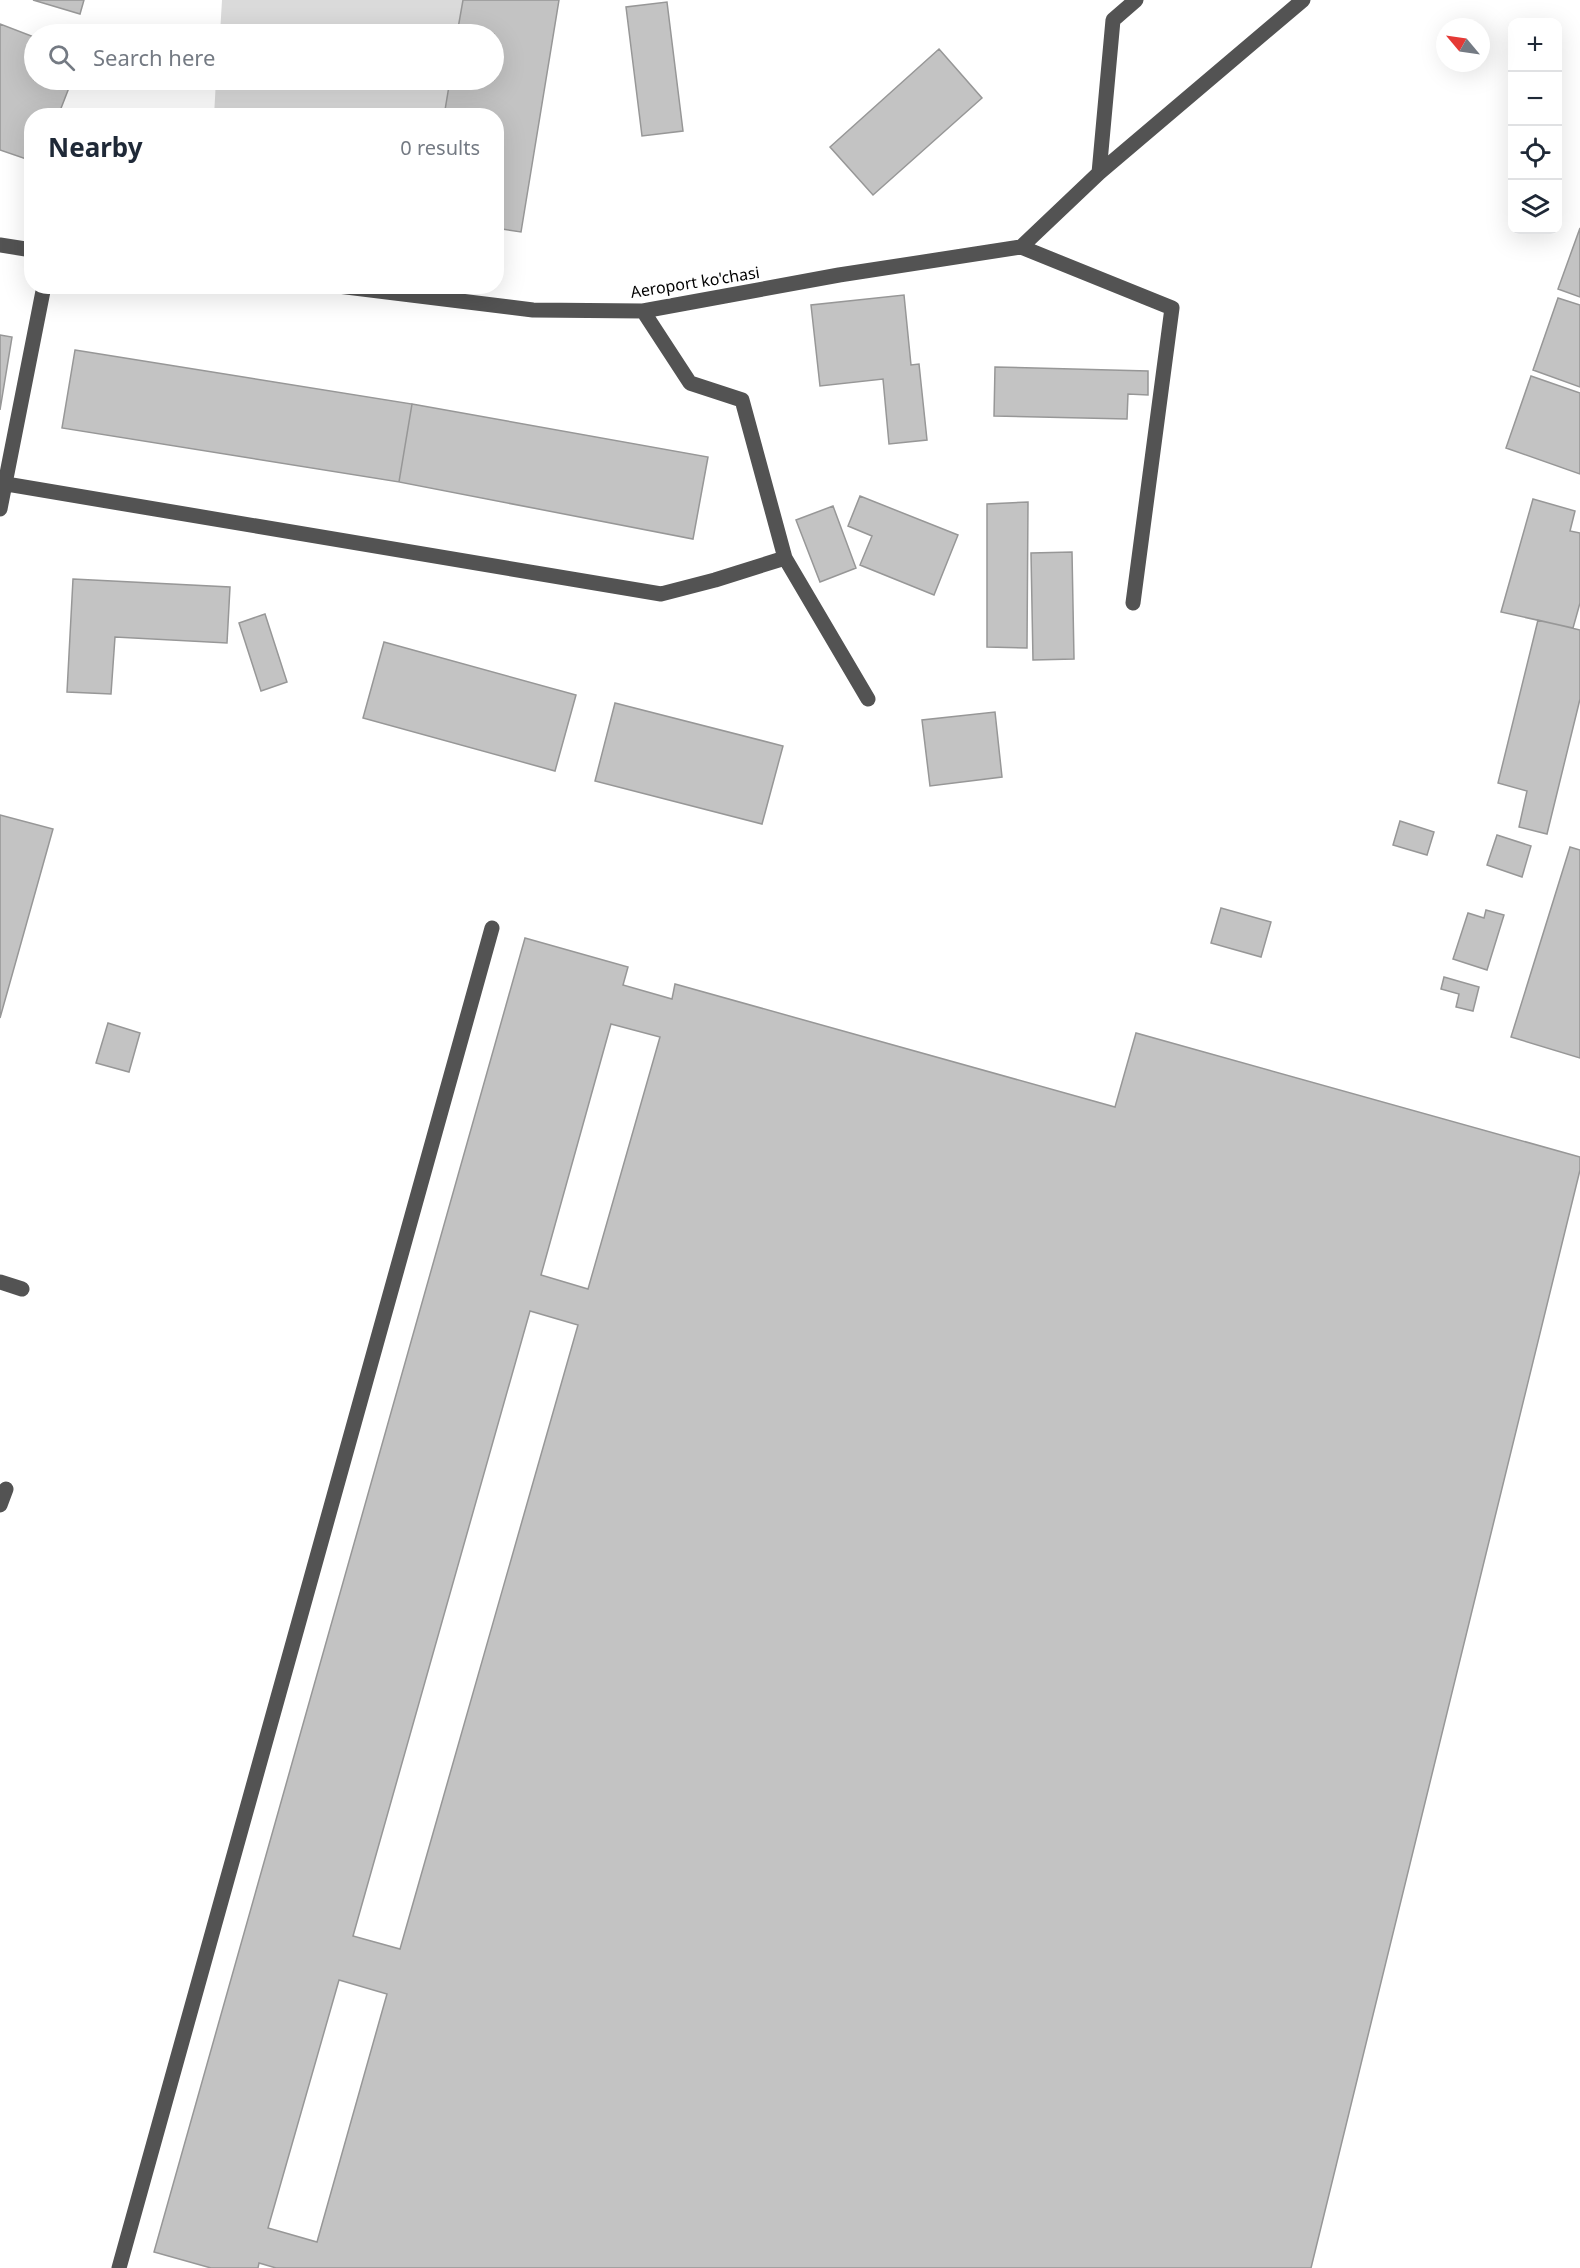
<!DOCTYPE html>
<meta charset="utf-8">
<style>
:root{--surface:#fff;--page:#f6f6f7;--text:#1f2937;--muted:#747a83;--line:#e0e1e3}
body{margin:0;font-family:"Noto Sans",sans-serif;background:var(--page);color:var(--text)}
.controls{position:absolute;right:18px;top:18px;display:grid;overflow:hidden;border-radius:12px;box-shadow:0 6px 24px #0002}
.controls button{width:54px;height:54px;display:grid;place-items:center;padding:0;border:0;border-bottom:2px solid var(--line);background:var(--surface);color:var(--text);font:30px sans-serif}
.compass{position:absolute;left:1436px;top:18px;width:54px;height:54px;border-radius:50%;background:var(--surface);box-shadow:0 6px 24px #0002;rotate:299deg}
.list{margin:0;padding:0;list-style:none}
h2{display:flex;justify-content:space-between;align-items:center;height:78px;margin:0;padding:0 24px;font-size:26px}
h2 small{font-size:20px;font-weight:400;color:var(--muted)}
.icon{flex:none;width:33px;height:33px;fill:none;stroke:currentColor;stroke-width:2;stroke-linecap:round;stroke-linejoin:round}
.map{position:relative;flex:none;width:1580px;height:2268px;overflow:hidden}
.search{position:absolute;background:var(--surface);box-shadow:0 6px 24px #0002;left:24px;top:24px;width:480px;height:66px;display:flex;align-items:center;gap:15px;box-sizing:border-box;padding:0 21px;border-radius:33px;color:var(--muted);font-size:22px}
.panel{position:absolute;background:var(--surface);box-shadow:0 6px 24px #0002;left:24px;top:108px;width:480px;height:186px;border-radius:24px}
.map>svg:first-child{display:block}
</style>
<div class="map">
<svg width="1580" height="2268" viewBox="0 0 1580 2268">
<rect width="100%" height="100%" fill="#fff"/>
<path fill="#dadada" d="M222 0H463L457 34H220Z
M216 80H450L444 115 214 116Z"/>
<path fill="#c3c3c3" stroke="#979797" stroke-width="1.5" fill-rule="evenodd" d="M33 0H84L80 14Z
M463 0H559L521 232 496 228V116H444L450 80H494V34H457Z
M667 2 683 131 642 136 626 7Z
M0 24 34 37V80H72L58 116H32V161L0 150Z
M939 49 982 98 873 195 830 147Z
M1580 228V297L1558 289Z
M904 295 911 365 919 364 927 440 889 444 883 379 820 386 811 305Z
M1558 298 1580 305V387L1533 370Z
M0 335 12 337 0 410Z
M75 350 412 404 399 482 62 428Z
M995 367 1148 371V395L1128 394 1127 419 994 416Z
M1531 376 1580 393V474L1506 448Z
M412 404 708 457 693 539 399 482Z
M860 496 958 535 934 595 860 565 872 536 848 526Z
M1533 499 1575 511 1570 531 1580 533V603L1573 628 1501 612Z
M1028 502 1027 648 987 647V504Z
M833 506 856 568 820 582 796 520Z
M1072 552 1074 659 1033 660 1031 553Z
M73 579 230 587 227 643 115 637 111 694 67 692Z
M265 614 287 682 261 691 239 623Z
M1538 620 1580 630V699L1547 834 1519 827 1527 791 1498 783Z
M384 642 576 695 555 771 363 718Z
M615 703 783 746 762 824 595 781Z
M995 712 1002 777 930 786 922 720Z
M0 815 53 829 0 1018Z
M1400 821 1434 832 1427 855 1393 845Z
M1497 835 1531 846 1522 877 1487 865Z
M1570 847 1580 850V1058L1511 1037Z
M1221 908 1271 922 1261 957 1211 943Z
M1486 910 1504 915 1487 970 1453 959 1468 913 1484 918Z
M525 938 628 967 623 985 672 999 675 984 1115 1107 1136 1033 1580 1157V1170L1311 2268H276L259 2263 258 2268H211L154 2252ZM611 1024 660 1037 588 1289 541 1275ZM530 1311 578 1325 400 1949 353 1936ZM339 1980 387 1994 317 2242 268 2228Z
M1444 977 1479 987 1473 1011 1456 1007 1459 994 1441 989Z
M108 1023 140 1033 129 1072 96 1063Z"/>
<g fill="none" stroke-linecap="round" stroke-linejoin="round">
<path stroke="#535353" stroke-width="15" d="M1099 173 1113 20 1136 0
M0 245 32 250
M1021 247 1172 308 1133 603
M1021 247 1099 173 1303 0
M338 286 533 310 643 311 839 275 1021 247
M643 311 690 383 742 400 785 558 868 699
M0 483 661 594 715 580 785 558
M0 509 44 286
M0 1282 22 1289
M0 1505 6 1489
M119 2268 492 928"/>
</g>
<g text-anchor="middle" stroke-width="5" stroke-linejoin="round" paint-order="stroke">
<g font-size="16" fill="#000" stroke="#fff">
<text transform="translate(695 282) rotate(-9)" y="6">Aeroport ko'chasi</text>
</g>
</g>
</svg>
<div class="controls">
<button>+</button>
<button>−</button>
<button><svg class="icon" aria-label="locate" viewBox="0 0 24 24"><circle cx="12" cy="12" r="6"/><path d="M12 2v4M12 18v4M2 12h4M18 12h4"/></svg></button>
<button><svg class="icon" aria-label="layers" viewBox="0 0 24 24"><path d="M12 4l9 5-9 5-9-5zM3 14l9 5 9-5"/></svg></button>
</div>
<svg class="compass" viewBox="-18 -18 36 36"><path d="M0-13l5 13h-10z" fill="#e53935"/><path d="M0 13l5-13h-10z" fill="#747a83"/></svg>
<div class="search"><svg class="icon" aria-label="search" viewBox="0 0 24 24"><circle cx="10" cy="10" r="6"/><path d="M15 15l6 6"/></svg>Search here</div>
<section class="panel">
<h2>Nearby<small>0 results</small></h2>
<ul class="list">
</ul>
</section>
</div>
